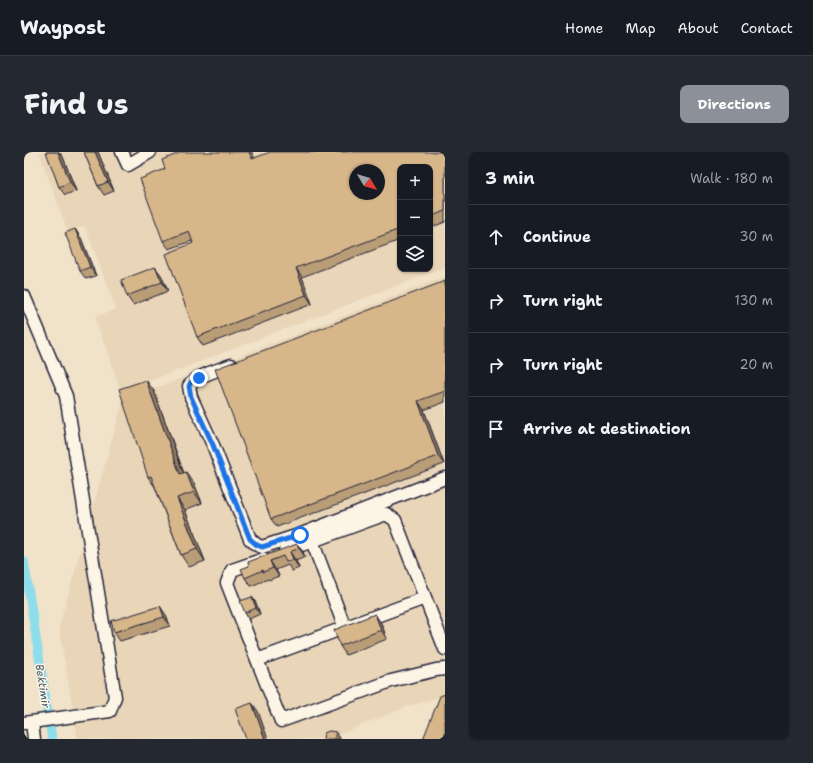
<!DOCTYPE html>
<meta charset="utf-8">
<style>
:root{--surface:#171b24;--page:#242831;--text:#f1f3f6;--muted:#9ea1a6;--line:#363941;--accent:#8c9099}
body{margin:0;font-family:"Shantell Sans",sans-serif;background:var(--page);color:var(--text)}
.controls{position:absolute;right:12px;top:12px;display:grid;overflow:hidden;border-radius:8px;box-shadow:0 1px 3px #0004}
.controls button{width:36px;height:36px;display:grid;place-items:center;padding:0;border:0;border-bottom:1px solid var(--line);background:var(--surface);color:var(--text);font:20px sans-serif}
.compass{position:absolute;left:325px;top:12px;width:36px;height:36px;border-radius:50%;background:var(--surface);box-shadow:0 1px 3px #0004;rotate:128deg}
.stop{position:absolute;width:12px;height:12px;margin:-9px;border:3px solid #1a73e8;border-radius:50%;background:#fff}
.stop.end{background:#1a73e8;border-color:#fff;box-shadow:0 1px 4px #0008}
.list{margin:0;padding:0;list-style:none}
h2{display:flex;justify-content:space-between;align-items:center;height:52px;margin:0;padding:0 16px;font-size:17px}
h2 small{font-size:13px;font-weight:400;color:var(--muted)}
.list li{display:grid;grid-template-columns:26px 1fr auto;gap:12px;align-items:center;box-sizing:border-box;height:64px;padding:0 16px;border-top:1px solid var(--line)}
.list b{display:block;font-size:15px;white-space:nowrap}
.list em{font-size:13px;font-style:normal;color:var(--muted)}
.icon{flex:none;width:22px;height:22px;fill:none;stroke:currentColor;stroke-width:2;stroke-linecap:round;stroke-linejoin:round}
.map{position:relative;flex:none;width:421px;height:587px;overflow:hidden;border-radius:8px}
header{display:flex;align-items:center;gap:24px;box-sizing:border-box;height:56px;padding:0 20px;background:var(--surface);border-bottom:1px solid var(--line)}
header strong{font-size:19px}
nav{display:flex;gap:22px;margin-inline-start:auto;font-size:14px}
.intro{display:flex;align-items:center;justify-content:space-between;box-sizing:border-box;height:96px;padding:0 24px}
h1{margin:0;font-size:28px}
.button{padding:10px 18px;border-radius:8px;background:var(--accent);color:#fff;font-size:14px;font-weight:700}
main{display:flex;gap:24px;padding:0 24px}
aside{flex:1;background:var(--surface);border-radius:8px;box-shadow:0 1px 3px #0004}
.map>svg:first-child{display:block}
</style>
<header>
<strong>Waypost</strong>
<nav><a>Home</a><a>Map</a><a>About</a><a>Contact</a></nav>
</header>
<div class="intro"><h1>Find us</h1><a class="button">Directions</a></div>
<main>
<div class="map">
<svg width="421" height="587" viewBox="0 0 421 587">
<rect width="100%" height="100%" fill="#f1e2ca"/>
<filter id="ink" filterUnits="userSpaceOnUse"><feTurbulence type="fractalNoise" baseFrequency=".025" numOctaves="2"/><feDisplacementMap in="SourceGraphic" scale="8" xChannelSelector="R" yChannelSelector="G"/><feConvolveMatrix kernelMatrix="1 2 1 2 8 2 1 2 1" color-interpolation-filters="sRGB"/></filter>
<g filter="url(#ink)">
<path fill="#e9d5b7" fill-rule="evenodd" d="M15 0H421V115L97 240 71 165 92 157 61 74 44 80ZM376 15H406V117H376ZM331 18H355V42H331Z
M421 125V543L382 555 303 587H54L35 475 99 249Z"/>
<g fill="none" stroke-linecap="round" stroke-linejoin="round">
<path stroke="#8eddeb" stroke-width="9" d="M0 409 28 587"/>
<g stroke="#22223b" stroke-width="15">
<path id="minor" d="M98 0 104 13 126 0
M0 144 42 244 91 545 86 559 0 571
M207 213C195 218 171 224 165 234L167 245 189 293 226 387 233 393 238 395 275 383 421 326
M288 389 321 476
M261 399 362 362 371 368 421 497
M240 407 208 418 203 431 257 569 367 529 412 518 421 517
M233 508 401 446
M8 570 10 587"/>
</g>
<use href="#minor" stroke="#fcf5e5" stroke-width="12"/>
</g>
<path fill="#b99d77" stroke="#22223b" d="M23 0H35L39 5 52 39 41 43 35 35Z
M60 0H74L90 39 80 43 74 34Z
M421 0V70L406 76V15H376V88L278 125 288 152 179 194 173 185 169 91 168 89 145 97 139 89 230 6Z
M51 77 57 86 72 124 62 127 56 119Z
M131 115 137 123 144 139 109 153 103 144Z
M421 129V250L400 258 420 312 253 375 247 367Z
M130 239 160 321 170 331 178 351 161 358 181 409 165 415 157 403 131 335 124 325Z
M273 392 279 400 281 405 272 409 275 416 268 419 264 413 252 418 255 424 245 428 244 427 227 434 221 426Z
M228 445 232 451 236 462 225 467 221 461Z
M142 463 146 474 96 489 90 480Z
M357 471 363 487 322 503 316 494Z"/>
<path fill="#968061" stroke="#22223b" d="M34 0H35L39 5 52 39 46 30Z
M71 0H74L90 39 84 30Z
M225 0H228L234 15 228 7Z
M51 77 57 86 72 124 66 115Z
M131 115 137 123 144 139 138 130Z
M272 116 278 125 288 152 282 143Z
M122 228 130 239 164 334 156 322Z
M394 249 400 258 420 312 414 304Z
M162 320 170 331 178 351 170 340Z
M153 346 161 358 181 409 173 397Z
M273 392 279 400 281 405 275 396Z
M266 400 272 409 275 416 269 407Z
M246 409 252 418 255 424 249 416Z
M228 445 232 451 236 462 232 456Z
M136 454 142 463 146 474 140 465Z
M351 462 357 471 363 487 357 478Z
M228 551 234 559 244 587H241Z
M312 580 316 586V587H310Z"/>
<path fill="#d7b78a" stroke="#22223b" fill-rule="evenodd" d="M22 0H34L46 30 35 35Z
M60 0H71L84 30 74 34Z
M158 0H225L228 7 246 0H421V59L406 65V15H376V77L272 116 282 143 173 185 142 102 169 91 165 79 139 89 116 27 141 17 138 8ZM331 18H355V42H331Z
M51 77 66 115 56 119 41 81Z
M131 115 138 130 103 144 97 128Z
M421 129V239L394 249 414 304 247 367 191 217Z
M122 228 156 322 162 320 170 340 153 346 173 397 157 403 127 324 124 325 95 237Z
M273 392 275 396 266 400 269 407 262 410 259 404 246 409 249 416 239 420V418L221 426 217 417 225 414 224 410Z
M228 445 232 456 221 461 216 449Z
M136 454 140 465 90 480 87 469Z
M351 462 357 478 316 494 310 478Z
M421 542V587H399L416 544Z
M228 551 241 587H222L211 557Z
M305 579 312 580 310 587H299L300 581Z"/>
</g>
<g fill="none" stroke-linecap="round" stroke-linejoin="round" filter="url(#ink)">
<path stroke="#1a73e8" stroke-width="5" d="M175 226 167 230 165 234 167 245 189 293 226 387 233 393 238 395 276 383"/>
</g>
<g text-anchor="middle" stroke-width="3" stroke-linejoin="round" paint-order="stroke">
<g font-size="11" font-style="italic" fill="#425a70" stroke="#fcf5e5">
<text transform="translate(19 534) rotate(81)" y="4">Bektimir</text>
</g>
</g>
</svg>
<div class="controls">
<button>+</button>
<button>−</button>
<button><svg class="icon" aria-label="layers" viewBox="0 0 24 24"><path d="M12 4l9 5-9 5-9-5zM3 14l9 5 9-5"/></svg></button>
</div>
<svg class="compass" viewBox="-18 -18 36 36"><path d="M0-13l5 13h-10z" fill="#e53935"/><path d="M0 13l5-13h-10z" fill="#9ea1a6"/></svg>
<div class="stop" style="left:276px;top:383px"></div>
<div class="stop end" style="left:175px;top:226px"></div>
</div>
<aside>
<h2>3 min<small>Walk · 180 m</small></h2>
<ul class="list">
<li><svg class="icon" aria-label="ahead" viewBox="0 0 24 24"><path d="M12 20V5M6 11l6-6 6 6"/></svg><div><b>Continue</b></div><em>30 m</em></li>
<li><svg class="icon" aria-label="right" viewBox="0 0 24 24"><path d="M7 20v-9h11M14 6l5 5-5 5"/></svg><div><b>Turn right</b></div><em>130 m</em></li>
<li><svg class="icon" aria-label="right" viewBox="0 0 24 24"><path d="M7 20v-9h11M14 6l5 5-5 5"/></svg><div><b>Turn right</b></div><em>20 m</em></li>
<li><svg class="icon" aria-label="arrive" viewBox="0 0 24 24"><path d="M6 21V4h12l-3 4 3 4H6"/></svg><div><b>Arrive at destination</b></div></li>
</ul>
</aside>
</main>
